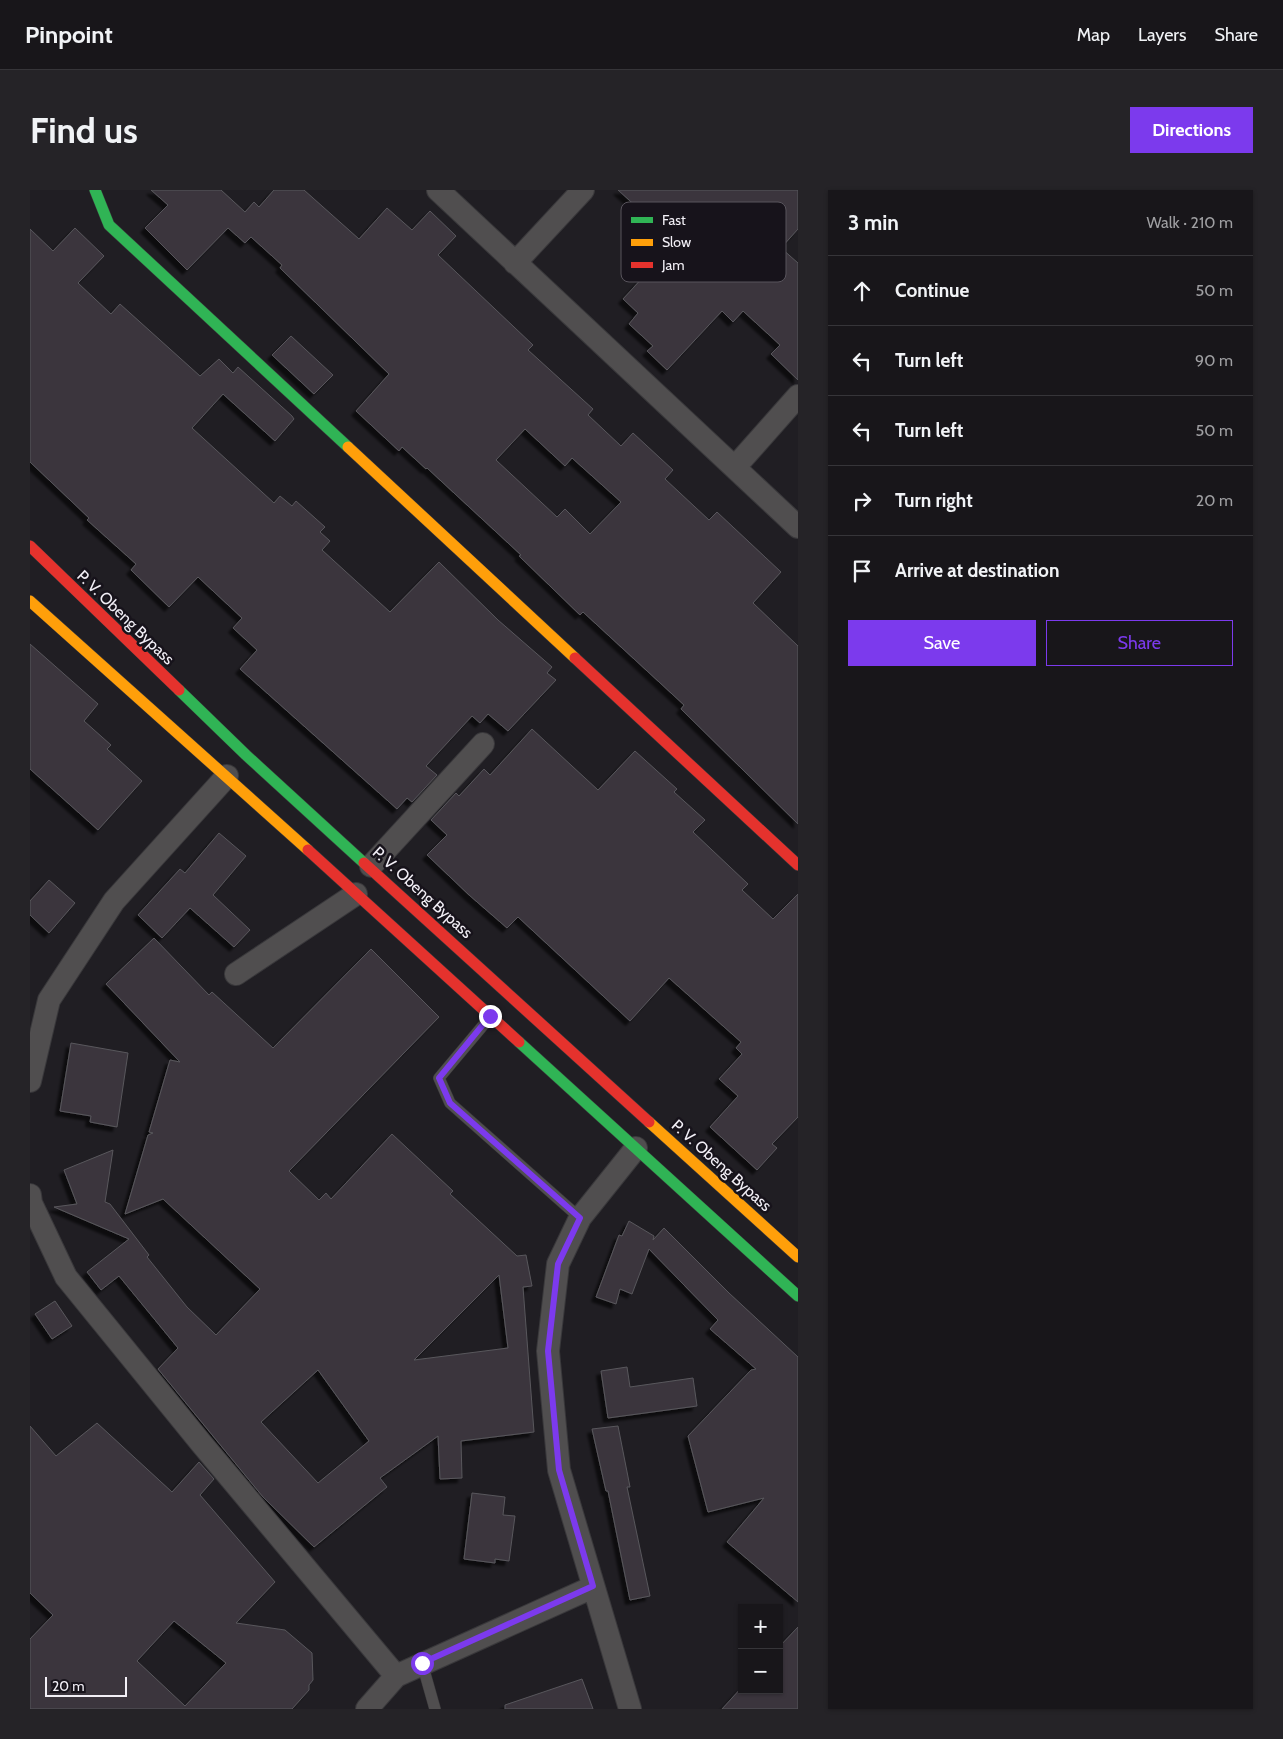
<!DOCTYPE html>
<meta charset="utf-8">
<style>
:root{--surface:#18161a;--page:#252327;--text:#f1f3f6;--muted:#9f9fa2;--line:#363539;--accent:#7c3aed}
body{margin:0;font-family:Cabin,sans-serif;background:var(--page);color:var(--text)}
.controls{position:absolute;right:15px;bottom:15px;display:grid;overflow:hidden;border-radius:0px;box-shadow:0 1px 4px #0004}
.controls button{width:45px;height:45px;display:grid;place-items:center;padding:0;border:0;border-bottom:1px solid var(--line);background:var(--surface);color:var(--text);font:25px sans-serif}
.scale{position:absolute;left:15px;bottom:12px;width:82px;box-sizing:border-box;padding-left:5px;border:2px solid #f2eff6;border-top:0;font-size:14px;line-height:18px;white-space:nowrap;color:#f2eff6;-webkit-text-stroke:4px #17131b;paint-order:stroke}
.stop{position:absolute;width:15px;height:15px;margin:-11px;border:4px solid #7c3aed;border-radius:50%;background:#fff}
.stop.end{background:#7c3aed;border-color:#fff;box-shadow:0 1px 5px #0008}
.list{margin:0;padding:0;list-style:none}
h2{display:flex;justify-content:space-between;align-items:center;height:65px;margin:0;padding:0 20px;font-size:21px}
h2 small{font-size:16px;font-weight:400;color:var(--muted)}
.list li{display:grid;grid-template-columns:32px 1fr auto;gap:15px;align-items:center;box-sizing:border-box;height:70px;padding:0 20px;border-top:1px solid var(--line)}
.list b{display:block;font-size:19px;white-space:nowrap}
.list em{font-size:16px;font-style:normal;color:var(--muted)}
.actions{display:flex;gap:10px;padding:15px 20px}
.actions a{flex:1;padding:11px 0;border:1px solid var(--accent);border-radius:0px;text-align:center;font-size:18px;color:var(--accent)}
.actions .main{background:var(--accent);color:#fff}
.icon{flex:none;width:28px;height:28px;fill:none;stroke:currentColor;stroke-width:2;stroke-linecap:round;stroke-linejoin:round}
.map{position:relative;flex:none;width:768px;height:1519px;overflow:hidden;border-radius:0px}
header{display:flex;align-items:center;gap:30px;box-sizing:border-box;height:70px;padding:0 25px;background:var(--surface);border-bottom:1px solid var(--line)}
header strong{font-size:24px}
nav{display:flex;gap:28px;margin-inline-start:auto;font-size:18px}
.intro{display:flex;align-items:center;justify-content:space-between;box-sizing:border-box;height:120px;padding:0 30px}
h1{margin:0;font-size:35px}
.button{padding:12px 22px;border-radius:0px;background:var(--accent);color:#fff;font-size:18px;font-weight:700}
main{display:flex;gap:30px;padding:0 30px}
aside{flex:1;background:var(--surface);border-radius:0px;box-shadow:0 1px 4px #0004}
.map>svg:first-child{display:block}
</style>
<header>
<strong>Pinpoint</strong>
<nav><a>Map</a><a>Layers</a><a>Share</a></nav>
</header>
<div class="intro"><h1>Find us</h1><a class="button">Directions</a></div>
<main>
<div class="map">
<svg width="768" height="1519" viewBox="0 0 768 1519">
<defs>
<filter id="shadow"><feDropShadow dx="-4.5" dy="4.5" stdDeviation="1" flood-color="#0009"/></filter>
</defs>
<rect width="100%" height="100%" fill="#201e23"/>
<path fill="#3a363e" stroke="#59575c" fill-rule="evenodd" filter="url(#shadow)" d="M121 0H191L215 22 224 12 229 17 244 0H274L329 49 357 18 382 40 400 21 426 46 408 65 503 155 498 160 563 219 558 225 591 256 603 243 643 280 635 289 679 330 687 322 751 382 723 413 768 456V634L651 519 654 515 553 422 550 425 489 366 491 365 397 278 396 279 372 257 369 261 326 221 359 184 250 78 252 75 221 47 215 53 198 38 157 80 115 38 138 15ZM495 239 535 276 542 268 591 312 560 344 535 319 527 327 466 270Z
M588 0H768V39L751 58 768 73V190L741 164 750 155 713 121 703 132 692 121 637 180 617 161 623 156 599 134 608 123 593 109 615 85 602 72 632 40Z
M45 38 74 66 48 93 81 124 90 114 170 186 189 169 203 183 208 177 262 226 264 229 245 251 193 204 162 238 244 313 250 306 262 316 266 311 295 337 290 342 300 351 292 360 360 422 409 372 468 430 522 477 517 483 526 490 478 541 458 524 450 533 442 526 396 576 407 585 382 612 377 608 367 619 210 479 227 460 203 438 212 428 168 387 139 417 101 380 106 374 57 330 59 328 0 272V39L23 61Z
M261 146 303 185 284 204 242 165Z
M0 454 68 514 54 531 81 555 77 559 112 591 68 640 0 579Z
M502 539 568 600 605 561 647 599 644 602 675 630 663 642 718 694 712 700 743 729 768 704V927L742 954 747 958 727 980 680 937 708 906 689 889 712 864 706 858 711 852 639 788 600 831 488 727 477 738 439 705 397 665 417 645 401 630 426 603 429 606 454 579 460 585Z
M189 643 216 666 183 705 220 740 204 757 160 718 132 748 108 725 150 679 155 683Z
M19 690 45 713 19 743 0 725V711Z
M124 748 179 805 182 802 243 858 341 759 409 827 259 981 289 1010 296 1003 301 1009 362 944 423 1001 420 1004 487 1066 496 1065 502 1096 493 1097 504 1242 431 1251 432 1288 410 1289 408 1246 350 1288 357 1297 284 1357 233 1307 128 1179 148 1158 89 1086 71 1100 57 1082 99 1049 24 1017 47 1014 34 980 83 960 75 1012 80 1014 119 1065 117 1067 157 1117 186 1145 230 1099 133 1009 95 1024 118 945 123 943 119 942 140 870 150 872 76 794ZM469 1085 478 1158 384 1170ZM288 1180 339 1251 288 1293 231 1232Z
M41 853 98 863 87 937 60 932 61 926 30 921Z
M599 1031 624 1046 623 1050 634 1038 699 1103 768 1167V1412L697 1352 734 1308 678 1322 658 1246 721 1180 726 1179 680 1139 688 1130 619 1059 602 1104 590 1099 586 1114 566 1107 589 1045 592 1046Z
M25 1111 42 1136 22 1149 5 1124Z
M597 1177 600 1197 663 1188 667 1216 578 1228 571 1181Z
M67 1233 142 1302 169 1272 184 1289 170 1305 245 1392 206 1433 255 1440 282 1463 283 1490 279 1495V1500L262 1519H0V1449L23 1425 0 1403V1236L26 1266ZM144 1431 196 1473 155 1516 107 1471Z
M588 1236 600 1297H597L620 1406 600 1410 578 1301H576L562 1239Z
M442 1303 475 1307 473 1325 485 1326 479 1371 465 1369V1373L434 1369Z
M768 1437V1519H692L712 1497V1500H749V1457Z
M552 1489 563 1519H475V1515Z"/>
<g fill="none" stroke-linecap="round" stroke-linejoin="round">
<g stroke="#39383b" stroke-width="12">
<path id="lane" d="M461 826 409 888 420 913 550 1028
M392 1473 405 1519"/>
</g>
<g stroke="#39383b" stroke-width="24">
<path id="street" d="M408 0 768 337
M485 73 553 0
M705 277 768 206
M341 676 453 554
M206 784 326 704
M0 891 19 810 84 711 197 586
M0 1005 1 1013 36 1087 171 1253 366 1486
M337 1519 366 1486 563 1397
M600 1519 529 1280 518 1161 528 1074 550 1028 606 958"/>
</g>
<g stroke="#39383b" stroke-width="12">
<path id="fast" d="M65 0 79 35 318 257
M149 500 216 565 334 673
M489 852 768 1106"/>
</g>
<g stroke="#39383b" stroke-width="12">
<path id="slow" d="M318 257 545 468
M0 411 278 660
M619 932 768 1067"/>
</g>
<g stroke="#39383b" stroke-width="12">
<path id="jam" d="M0 356 149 500
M545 468 768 675
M278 660 489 852
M334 673 619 932"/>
</g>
<use href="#lane" stroke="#504e4f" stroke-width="11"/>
<use href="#street" stroke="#504e4f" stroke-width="22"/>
<use href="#fast" stroke="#30b455" stroke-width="11"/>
<use href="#slow" stroke="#ff9f0a" stroke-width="11"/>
<use href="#jam" stroke="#e5322d" stroke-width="11"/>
</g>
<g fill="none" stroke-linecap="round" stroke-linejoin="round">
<path stroke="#7c3aed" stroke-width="6" d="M392 1473 563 1396 529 1280 518 1161 528 1074 550 1028 420 913 409 888 460 826"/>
</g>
<g text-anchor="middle" stroke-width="5" stroke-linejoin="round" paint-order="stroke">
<g font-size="16" fill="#f2eff6" stroke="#17131b">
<text transform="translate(96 427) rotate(44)" y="6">P. V. Obeng Bypass</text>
<text transform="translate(393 702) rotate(42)" y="6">P. V. Obeng Bypass</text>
<text transform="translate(692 975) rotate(42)" y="6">P. V. Obeng Bypass</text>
</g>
</g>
<rect x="591" y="12" width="165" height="80" rx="8" fill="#17131b" stroke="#59555d" stroke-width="1"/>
<rect x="601" y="27" width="22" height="6" fill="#30b455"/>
<rect x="601" y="49" width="22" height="7" fill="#ff9f0a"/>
<rect x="601" y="72" width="22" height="6" fill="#e5322d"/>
<g font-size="14" fill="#f2eff6">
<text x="632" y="35">Fast</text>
<text x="632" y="57">Slow</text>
<text x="632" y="80">Jam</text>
</g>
</svg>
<div class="controls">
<button>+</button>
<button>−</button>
</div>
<div class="scale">20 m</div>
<div class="stop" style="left:392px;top:1473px"></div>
<div class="stop end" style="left:460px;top:826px"></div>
</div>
<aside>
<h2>3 min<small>Walk · 210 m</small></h2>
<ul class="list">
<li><svg class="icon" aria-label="ahead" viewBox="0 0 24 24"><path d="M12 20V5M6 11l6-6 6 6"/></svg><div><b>Continue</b></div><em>50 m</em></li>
<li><svg class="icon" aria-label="left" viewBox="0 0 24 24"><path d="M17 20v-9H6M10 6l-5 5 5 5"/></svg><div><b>Turn left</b></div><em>90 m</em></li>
<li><svg class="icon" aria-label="left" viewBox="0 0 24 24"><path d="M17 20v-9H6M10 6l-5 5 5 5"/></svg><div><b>Turn left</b></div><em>50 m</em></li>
<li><svg class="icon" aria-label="right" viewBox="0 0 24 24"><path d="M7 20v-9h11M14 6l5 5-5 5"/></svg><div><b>Turn right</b></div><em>20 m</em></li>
<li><svg class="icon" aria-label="arrive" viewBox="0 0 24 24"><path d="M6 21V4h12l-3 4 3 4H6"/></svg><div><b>Arrive at destination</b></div></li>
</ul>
<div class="actions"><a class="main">Save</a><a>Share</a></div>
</aside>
</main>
